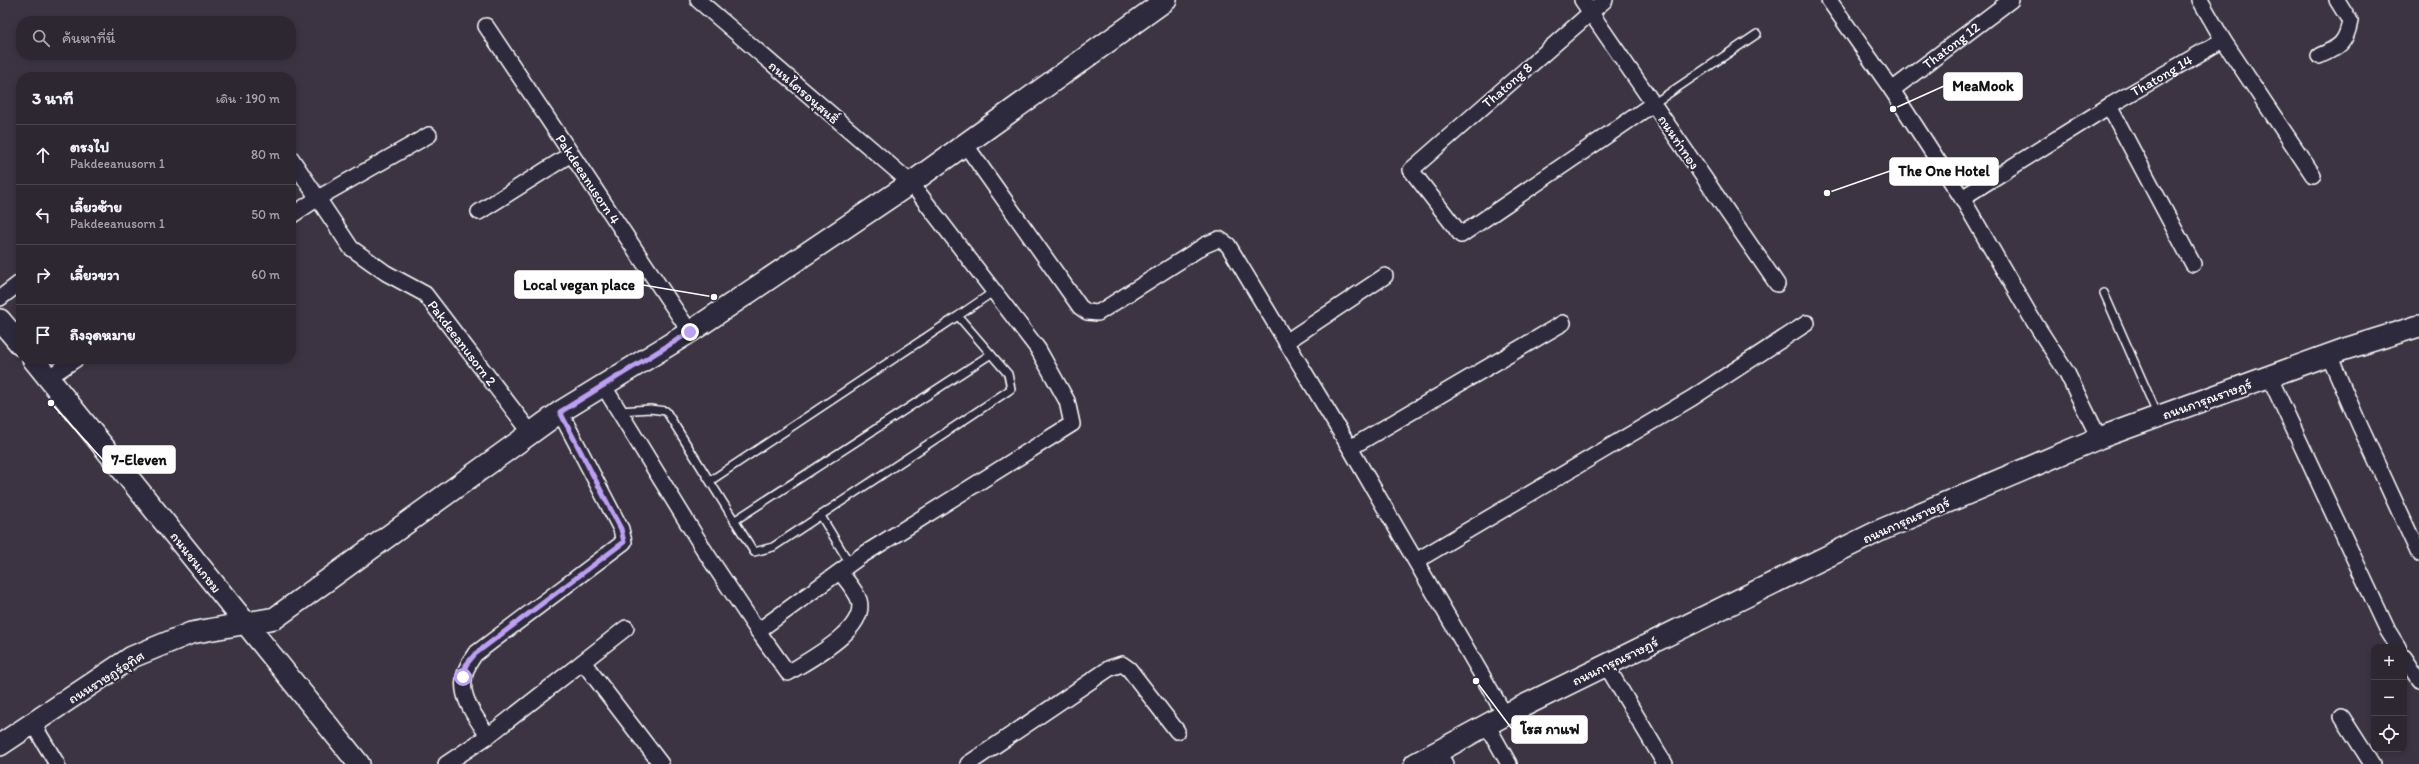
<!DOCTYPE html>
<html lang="th">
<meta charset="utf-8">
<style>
:root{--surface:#2d2732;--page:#39333e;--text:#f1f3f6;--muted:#a7a5ac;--line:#48444d}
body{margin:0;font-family:Itim,"Playpen Sans Thai",sans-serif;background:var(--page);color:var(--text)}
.controls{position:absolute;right:12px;bottom:12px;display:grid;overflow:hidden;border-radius:8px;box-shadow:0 2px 6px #0003}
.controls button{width:36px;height:36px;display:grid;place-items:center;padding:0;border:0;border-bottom:1px solid var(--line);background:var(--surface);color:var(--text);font:20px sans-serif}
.stop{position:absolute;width:12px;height:12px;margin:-9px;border:3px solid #bca0f2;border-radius:50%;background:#fff}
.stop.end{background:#bca0f2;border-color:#fff;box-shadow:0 1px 4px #0008}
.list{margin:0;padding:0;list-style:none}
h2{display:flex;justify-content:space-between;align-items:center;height:52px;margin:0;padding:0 16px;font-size:17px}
h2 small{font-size:13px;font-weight:400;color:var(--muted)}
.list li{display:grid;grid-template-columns:26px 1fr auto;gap:12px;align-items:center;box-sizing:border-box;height:60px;padding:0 16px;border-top:1px solid var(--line)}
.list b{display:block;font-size:15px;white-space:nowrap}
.list p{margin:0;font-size:13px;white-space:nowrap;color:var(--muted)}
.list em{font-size:13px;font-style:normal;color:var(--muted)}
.icon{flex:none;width:22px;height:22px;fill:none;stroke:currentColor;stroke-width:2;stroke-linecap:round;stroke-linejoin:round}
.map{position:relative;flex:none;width:2419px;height:764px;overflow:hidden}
.search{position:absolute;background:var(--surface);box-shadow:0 2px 6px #0003;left:16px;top:16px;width:280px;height:44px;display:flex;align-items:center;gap:10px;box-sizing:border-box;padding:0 14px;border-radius:16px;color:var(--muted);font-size:15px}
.panel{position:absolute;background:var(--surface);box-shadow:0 2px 6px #0003;left:16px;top:72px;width:280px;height:292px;border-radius:16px}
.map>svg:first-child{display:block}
</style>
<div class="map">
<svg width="2419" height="764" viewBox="0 0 2419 764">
<rect width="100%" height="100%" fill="#3c3443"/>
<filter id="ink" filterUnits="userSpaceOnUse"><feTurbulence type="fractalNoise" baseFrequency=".025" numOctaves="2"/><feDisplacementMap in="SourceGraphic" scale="8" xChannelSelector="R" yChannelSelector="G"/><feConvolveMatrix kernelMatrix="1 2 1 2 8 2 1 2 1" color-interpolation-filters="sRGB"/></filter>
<g filter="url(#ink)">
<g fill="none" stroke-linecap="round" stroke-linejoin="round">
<g stroke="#fff" stroke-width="10">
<path id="lane" d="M1653 104 1757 34
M2104 293 2158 416
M958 316 993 292
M619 411 650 409 666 411 754 552 773 547 1011 389 1008 374 958 316 710 481
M821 516 850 564
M734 521 991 354"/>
</g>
<g stroke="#fff" stroke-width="18">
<g id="street">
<path d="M1582 0 1777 284"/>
<path d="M1605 0 1411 170 1461 235 1653 104"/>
<path d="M1829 0 1892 90 1962 198 2031 317 2067 373 2099 438"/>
<path d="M2200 0 2223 40"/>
<path id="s1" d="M486 26 690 332"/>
<path d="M2319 56C2339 47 2346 44 2350 21L2337 0"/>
<path id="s2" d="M1892 90 2011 0"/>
<path d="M2109 106 2193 264"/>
<path d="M965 144 1080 307 1087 312 1098 313 1205 245 1219 239 1228 245 1350 448 1505 715"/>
<path id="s3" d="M291 158 351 248 386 273 425 294 531 433"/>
<path id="s4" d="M1962 198 2109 106 2223 40 2313 175"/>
<path d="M479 212 571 154"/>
<path d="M291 216 318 198 429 135"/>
<path d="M0 298 21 282"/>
<path d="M1286 342 1385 276"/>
<path d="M2329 355 2359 424 2419 554"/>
<path d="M2269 376 2388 631 2398 647"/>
<path d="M49 377 76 359"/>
<path d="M603 385 706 553 758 631 861 556 1072 424 1067 401 1038 349 911 183 698 0"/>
<path d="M1350 448 1563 323"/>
<path d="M1416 561 1692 398 1807 323"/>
<path d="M758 631 788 673C808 660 868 630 859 600 856 591 846 580 840 572"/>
<path d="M2404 657 2419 680"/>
<path d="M583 662 661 764"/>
<path d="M1606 665 1665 764"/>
<path d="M2342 717 2372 764"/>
<path d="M33 724 57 764"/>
<path d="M1487 725 1509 764"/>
<path d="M488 736C469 707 451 686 475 654L624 542 621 529 560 412"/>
<path d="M1437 752 1445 764"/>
<path d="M446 764 488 736 626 628"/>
<path d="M968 764 1110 668 1122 664 1129 669 1177 731"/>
</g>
</g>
<g stroke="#fff" stroke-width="24">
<path id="secondary" d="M0 320 21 345
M33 359 359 764
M0 745 132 657 191 633 275 618 560 412 690 332 911 183 1166 0
M1415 764 1505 715 1881 530 2099 438 2345 349 2419 326"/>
</g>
<use href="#lane" stroke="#2f2a3d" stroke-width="7"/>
<use href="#street" stroke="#2f2a3d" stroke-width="15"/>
<use href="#secondary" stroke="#2f2a3d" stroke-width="21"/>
</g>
</g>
<g fill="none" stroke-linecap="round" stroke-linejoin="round" filter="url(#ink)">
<path stroke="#bca0f2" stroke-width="5" d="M463 677 466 665 475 654 624 542 621 529 560 412 690 332"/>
</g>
<g text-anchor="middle" stroke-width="4" stroke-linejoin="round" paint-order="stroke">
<g font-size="14" fill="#fff" stroke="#2f2a3d">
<text dy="5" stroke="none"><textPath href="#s2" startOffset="74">Thatong 12</textPath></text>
<text dy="5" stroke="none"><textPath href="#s4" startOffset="234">Thatong 14</textPath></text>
<text transform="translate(1507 85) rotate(-41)" y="5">Thatong 8</text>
<text transform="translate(804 92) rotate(41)" y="5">ถนนไตรอนุสนธิ์</text>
<text transform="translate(1679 142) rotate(56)" y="5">ถนนท่าทอง</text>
<text dy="5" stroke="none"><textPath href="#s1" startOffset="184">Pakdeeanusorn 4</textPath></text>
<text dy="5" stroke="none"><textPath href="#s3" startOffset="257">Pakdeeanusorn 2</textPath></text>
<text transform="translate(2207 399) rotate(-20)" y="5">ถนนการุณราษฏร์</text>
<text transform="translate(1906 520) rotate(-24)" y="5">ถนนการุณราษฏร์</text>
<text transform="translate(196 562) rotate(52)" y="5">ถนนชนเกษม</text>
<text transform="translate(1615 661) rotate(-26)" y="5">ถนนการุณราษฏร์</text>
<text transform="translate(106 677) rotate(-32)" y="5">ถนนราษฏร์อุทิศ</text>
</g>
</g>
<path fill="none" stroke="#fff" stroke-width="1.5" d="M1893 109L1944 86M1827 193L1890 171M714 297L643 285M51 403L103 460M1476 681L1512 729"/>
<g fill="#fff" stroke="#2f2a3d" stroke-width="1.5">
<circle cx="1893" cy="109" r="4"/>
<circle cx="1827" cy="193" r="4"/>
<circle cx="714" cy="297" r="4"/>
<circle cx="51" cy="403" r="4"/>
<circle cx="1476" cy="681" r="4"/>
</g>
<g fill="#fff" stroke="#fff" stroke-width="1.5">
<rect x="1944" y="73" width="78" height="27" rx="4"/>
<rect x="1890" y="158" width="108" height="27" rx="4"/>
<rect x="515" y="271" width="128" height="27" rx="4"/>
<rect x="103" y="446" width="72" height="27" rx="4"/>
<rect x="1512" y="716" width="75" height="27" rx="4"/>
</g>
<g font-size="15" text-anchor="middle" font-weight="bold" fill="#111">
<text x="1983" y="91">MeaMook</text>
<text x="1944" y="176">The One Hotel</text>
<text x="579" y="290">Local vegan place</text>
<text x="139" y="465">7-Eleven</text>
<text x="1550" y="734">โรส กาแฟ</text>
</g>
</svg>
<div class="controls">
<button>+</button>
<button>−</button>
<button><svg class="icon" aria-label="locate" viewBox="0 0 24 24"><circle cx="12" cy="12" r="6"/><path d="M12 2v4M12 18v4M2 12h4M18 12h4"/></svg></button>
</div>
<div class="stop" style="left:463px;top:677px"></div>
<div class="stop end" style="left:690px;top:332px"></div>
<div class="search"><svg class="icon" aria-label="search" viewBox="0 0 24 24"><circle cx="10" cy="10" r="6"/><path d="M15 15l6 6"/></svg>ค้นหาที่นี่</div>
<section class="panel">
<h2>3 นาที<small>เดิน · 190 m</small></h2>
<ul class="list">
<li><svg class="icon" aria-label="ahead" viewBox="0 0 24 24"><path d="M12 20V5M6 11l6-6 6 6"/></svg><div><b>ตรงไป</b><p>Pakdeeanusorn 1</p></div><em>80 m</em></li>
<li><svg class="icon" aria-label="left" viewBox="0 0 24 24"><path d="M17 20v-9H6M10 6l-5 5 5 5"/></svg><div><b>เลี้ยวซ้าย</b><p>Pakdeeanusorn 1</p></div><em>50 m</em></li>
<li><svg class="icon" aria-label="right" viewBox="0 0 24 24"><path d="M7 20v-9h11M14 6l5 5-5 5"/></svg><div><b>เลี้ยวขวา</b></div><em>60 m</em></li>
<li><svg class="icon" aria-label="arrive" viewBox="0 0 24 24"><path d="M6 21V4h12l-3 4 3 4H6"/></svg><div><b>ถึงจุดหมาย</b></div></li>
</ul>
</section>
</div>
